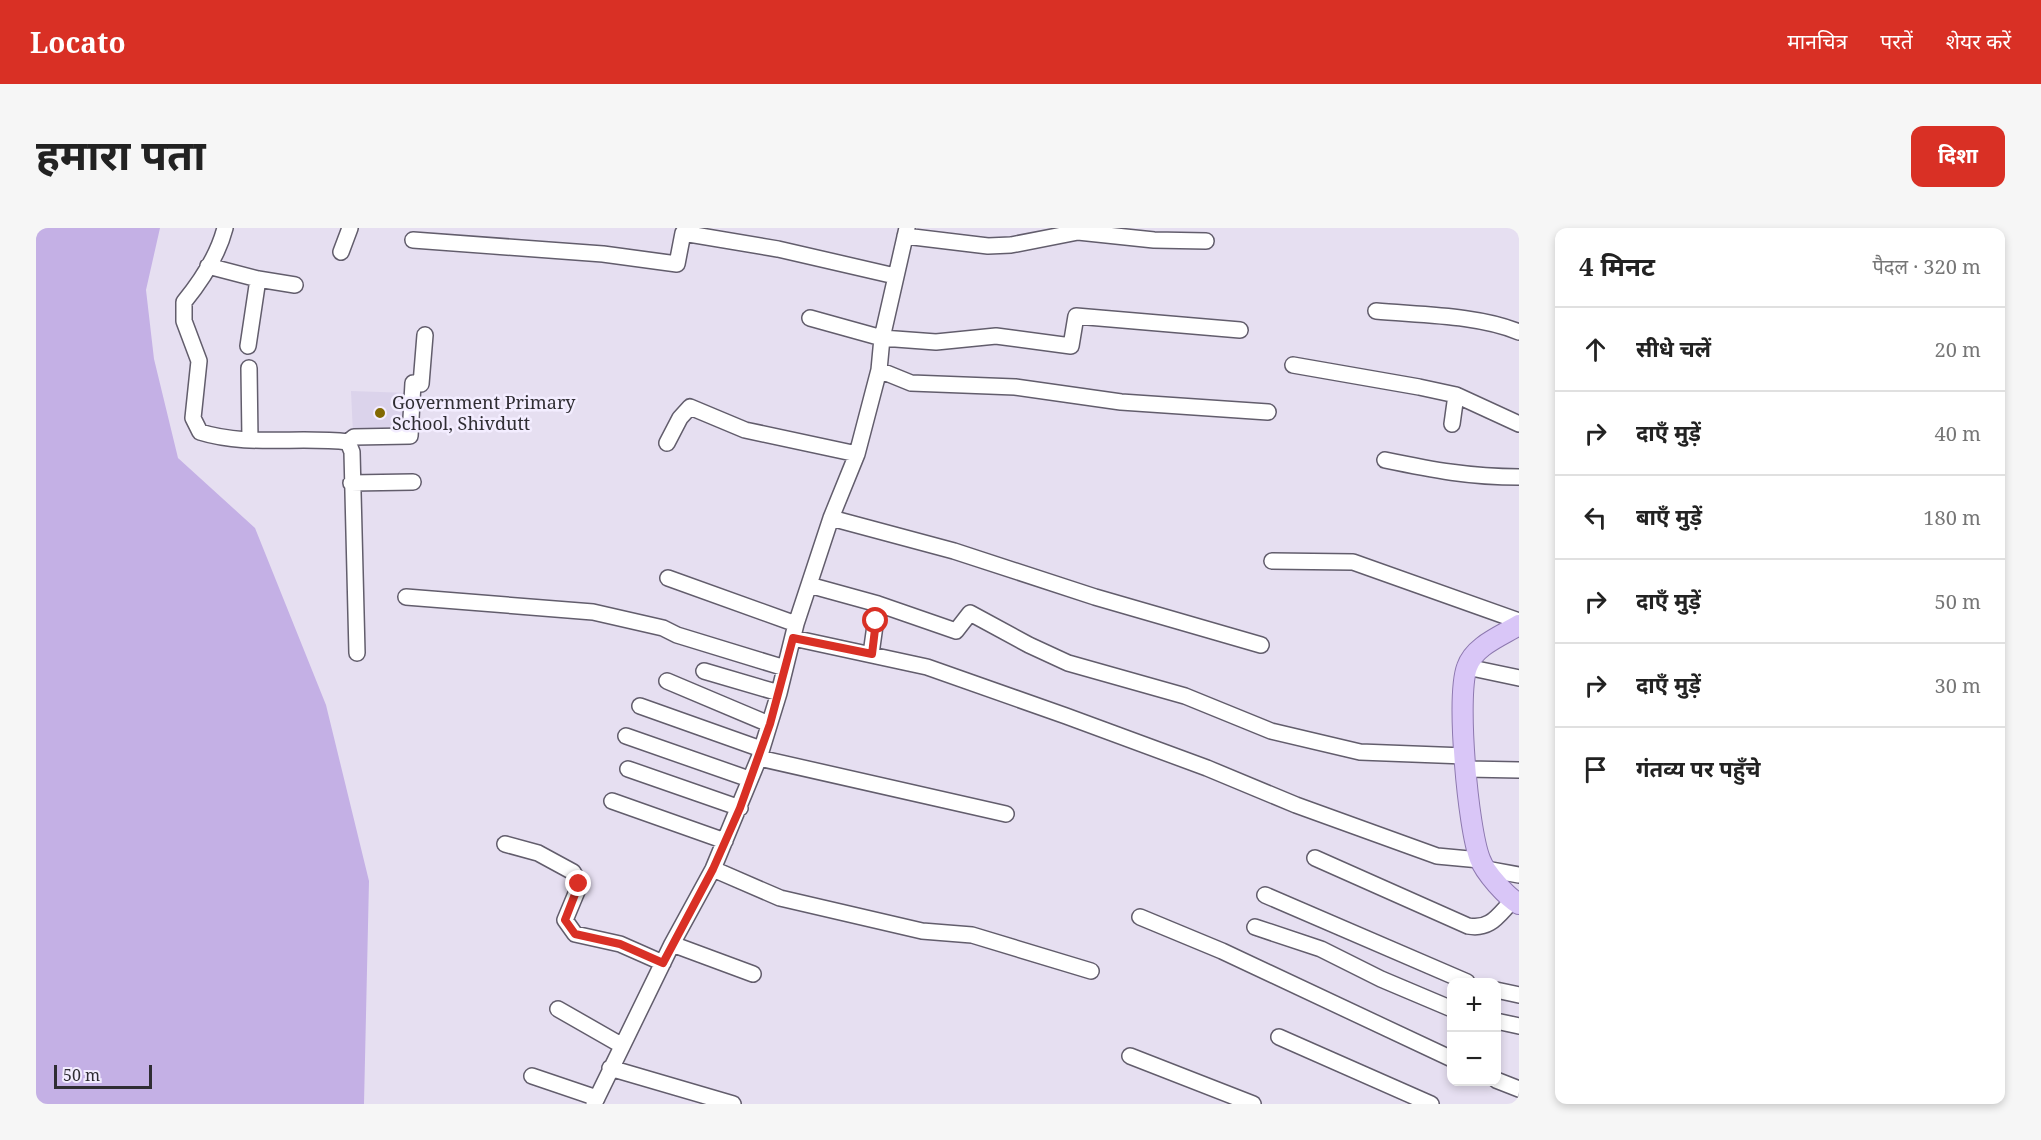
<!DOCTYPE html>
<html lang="hi">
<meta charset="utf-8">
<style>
:root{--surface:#fff;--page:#f6f6f6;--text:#222;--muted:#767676;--line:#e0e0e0;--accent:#d93025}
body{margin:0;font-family:"Noto Serif","Noto Sans Devanagari",serif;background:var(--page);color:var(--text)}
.controls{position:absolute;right:18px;bottom:18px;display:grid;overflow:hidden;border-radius:12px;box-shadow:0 3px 9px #0003}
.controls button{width:54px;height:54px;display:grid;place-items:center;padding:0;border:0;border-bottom:2px solid var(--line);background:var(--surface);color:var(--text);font:30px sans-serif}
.scale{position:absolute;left:18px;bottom:15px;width:98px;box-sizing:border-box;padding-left:6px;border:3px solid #2f2d33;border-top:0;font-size:16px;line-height:21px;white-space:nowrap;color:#2f2d33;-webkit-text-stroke:4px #f3edff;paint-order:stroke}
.stop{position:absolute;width:18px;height:18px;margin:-14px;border:4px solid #d93025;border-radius:50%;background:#fff}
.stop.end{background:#d93025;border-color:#fff;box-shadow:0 2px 6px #0008}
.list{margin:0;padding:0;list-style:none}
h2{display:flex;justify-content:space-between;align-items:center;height:78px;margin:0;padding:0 24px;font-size:26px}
h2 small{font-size:20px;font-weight:400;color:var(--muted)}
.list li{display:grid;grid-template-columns:39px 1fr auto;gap:18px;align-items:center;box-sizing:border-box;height:84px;padding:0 24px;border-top:2px solid var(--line)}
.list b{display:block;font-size:22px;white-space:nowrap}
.list em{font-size:20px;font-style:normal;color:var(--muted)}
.icon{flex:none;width:33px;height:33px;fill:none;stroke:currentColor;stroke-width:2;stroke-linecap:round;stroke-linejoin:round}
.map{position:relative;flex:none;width:1483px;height:876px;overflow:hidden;border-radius:12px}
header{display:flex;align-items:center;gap:36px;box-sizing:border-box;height:84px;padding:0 30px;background:var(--accent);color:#fff}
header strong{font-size:28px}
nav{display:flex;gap:33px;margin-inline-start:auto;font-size:21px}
.intro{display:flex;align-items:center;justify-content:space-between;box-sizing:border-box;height:144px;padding:0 36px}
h1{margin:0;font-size:42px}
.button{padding:15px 27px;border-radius:12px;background:var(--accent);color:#fff;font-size:21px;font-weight:700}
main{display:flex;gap:36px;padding:0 36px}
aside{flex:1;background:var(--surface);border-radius:12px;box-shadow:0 3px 9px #0003}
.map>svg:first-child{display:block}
</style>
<header>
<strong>Locato</strong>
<nav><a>मानचित्र</a><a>परतें</a><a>शेयर करें</a></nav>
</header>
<div class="intro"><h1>हमारा पता</h1><a class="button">दिशा</a></div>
<main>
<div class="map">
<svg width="1483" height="876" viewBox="0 0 1483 876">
<rect width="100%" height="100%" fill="#e6dff1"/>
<path fill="#dbd3eb" d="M315 163 373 165 371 206H317Z"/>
<path fill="#c4b0e5" d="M0 0H124L110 62 118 131 142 230 219 300 290 477 333 653 328 876H0Z"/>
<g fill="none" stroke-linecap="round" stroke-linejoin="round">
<g stroke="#625d6c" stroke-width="18">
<path id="minor" d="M189 0C182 27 166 52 148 74V93L163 133 157 190 164 204C212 219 263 208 312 214L316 224 321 425
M869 8 952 18 975 17 1042 4 1118 12 1170 13
M377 12 567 26 641 36 647 5 742 21 859 48
M305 24 314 0
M172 38 222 51 259 57
M1340 83C1384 87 1443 87 1483 104
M774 90 846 110 900 114 960 108 1035 118 1040 88 1204 102
M212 118 222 51
M1257 137 1383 159 1420 167 1483 196
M213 140 214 212
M843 142 875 155 979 159 1085 174 1232 184
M1416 196 1420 167
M312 214 318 209 374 208 377 155 385 156 389 107
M631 215 644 190 654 179 709 202 821 226
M1349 232C1397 242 1434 249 1483 249
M315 255 377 254
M795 290 918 323 1059 369 1225 417
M1236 333 1317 334 1483 393
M632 350 760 396
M773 357 842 376 920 403 934 385 993 417 1032 435 1149 468 1235 503 1324 524 1429 528
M370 369 557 384 627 400 641 407 749 440
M757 410 891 439 1030 488 1171 540 1260 577 1401 628 1444 632
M835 426 842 376
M1431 439 1483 450
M668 443 743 465
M631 453 733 496
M604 478 725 521
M590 508 713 551
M723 530 970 586
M592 541 704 580
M1431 541 1483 542
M576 573 689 613
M469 616 502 625 537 644 544 656 529 692 539 706 584 716 627 735
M1279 630 1432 698C1455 702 1462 687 1477 672
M677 641 744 670 886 703 936 707 1055 743
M1450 641 1483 647
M1229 667 1431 754
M1104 689 1186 723 1416 831
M1219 699 1285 721 1345 751 1416 781
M636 716 717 746
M1460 762 1483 767
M522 781 585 817
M1460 793 1483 798
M1243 809 1395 876
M1094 828 1217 876
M574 840 697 876
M496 848 561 870
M1460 852 1483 861
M558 876 636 716 677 641 723 530 743 465 760 396 795 290 821 226 843 142 846 110 871 0"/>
</g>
<g stroke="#8d78af" stroke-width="22">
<path id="major" d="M1483 397C1465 408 1438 418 1431 439 1420 469 1432 601 1444 631 1449 645 1471 669 1483 676"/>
</g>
<use href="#minor" stroke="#fff" stroke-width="15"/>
<use href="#major" stroke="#d9c6f7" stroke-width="20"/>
</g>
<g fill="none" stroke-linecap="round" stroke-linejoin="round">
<path stroke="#d93025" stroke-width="8" d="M543 656 529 692 539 706 584 716 627 735 677 641 704 580 734 496 757 410 836 426 840 393"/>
</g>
<circle fill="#826901" stroke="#f3edff" stroke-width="2" cx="344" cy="185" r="6"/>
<g text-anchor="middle" stroke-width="5" stroke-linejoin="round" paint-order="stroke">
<g font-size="18" fill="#2f2d33" stroke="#f3edff" text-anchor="start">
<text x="356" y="181">Government Primary<tspan x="356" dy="21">School, Shivdutt</tspan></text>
</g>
</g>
</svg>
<div class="controls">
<button>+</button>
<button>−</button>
</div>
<div class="scale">50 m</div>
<div class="stop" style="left:840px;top:393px"></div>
<div class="stop end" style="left:543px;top:656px"></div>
</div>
<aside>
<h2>4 मिनट<small>पैदल · 320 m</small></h2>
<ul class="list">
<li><svg class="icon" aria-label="ahead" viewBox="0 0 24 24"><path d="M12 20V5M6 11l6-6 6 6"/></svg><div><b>सीधे चलें</b></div><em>20 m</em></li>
<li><svg class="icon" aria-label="right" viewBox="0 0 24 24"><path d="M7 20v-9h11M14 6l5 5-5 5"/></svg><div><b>दाएँ मुड़ें</b></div><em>40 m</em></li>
<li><svg class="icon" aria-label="left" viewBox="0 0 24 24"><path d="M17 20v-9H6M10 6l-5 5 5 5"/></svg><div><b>बाएँ मुड़ें</b></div><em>180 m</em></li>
<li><svg class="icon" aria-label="right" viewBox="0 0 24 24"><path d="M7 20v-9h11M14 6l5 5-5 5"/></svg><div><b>दाएँ मुड़ें</b></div><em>50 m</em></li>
<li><svg class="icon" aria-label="right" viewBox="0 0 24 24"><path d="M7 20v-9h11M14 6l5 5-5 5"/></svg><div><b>दाएँ मुड़ें</b></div><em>30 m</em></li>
<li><svg class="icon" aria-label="arrive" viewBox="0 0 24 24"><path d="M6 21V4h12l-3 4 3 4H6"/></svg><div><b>गंतव्य पर पहुँचे</b></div></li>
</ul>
</aside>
</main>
